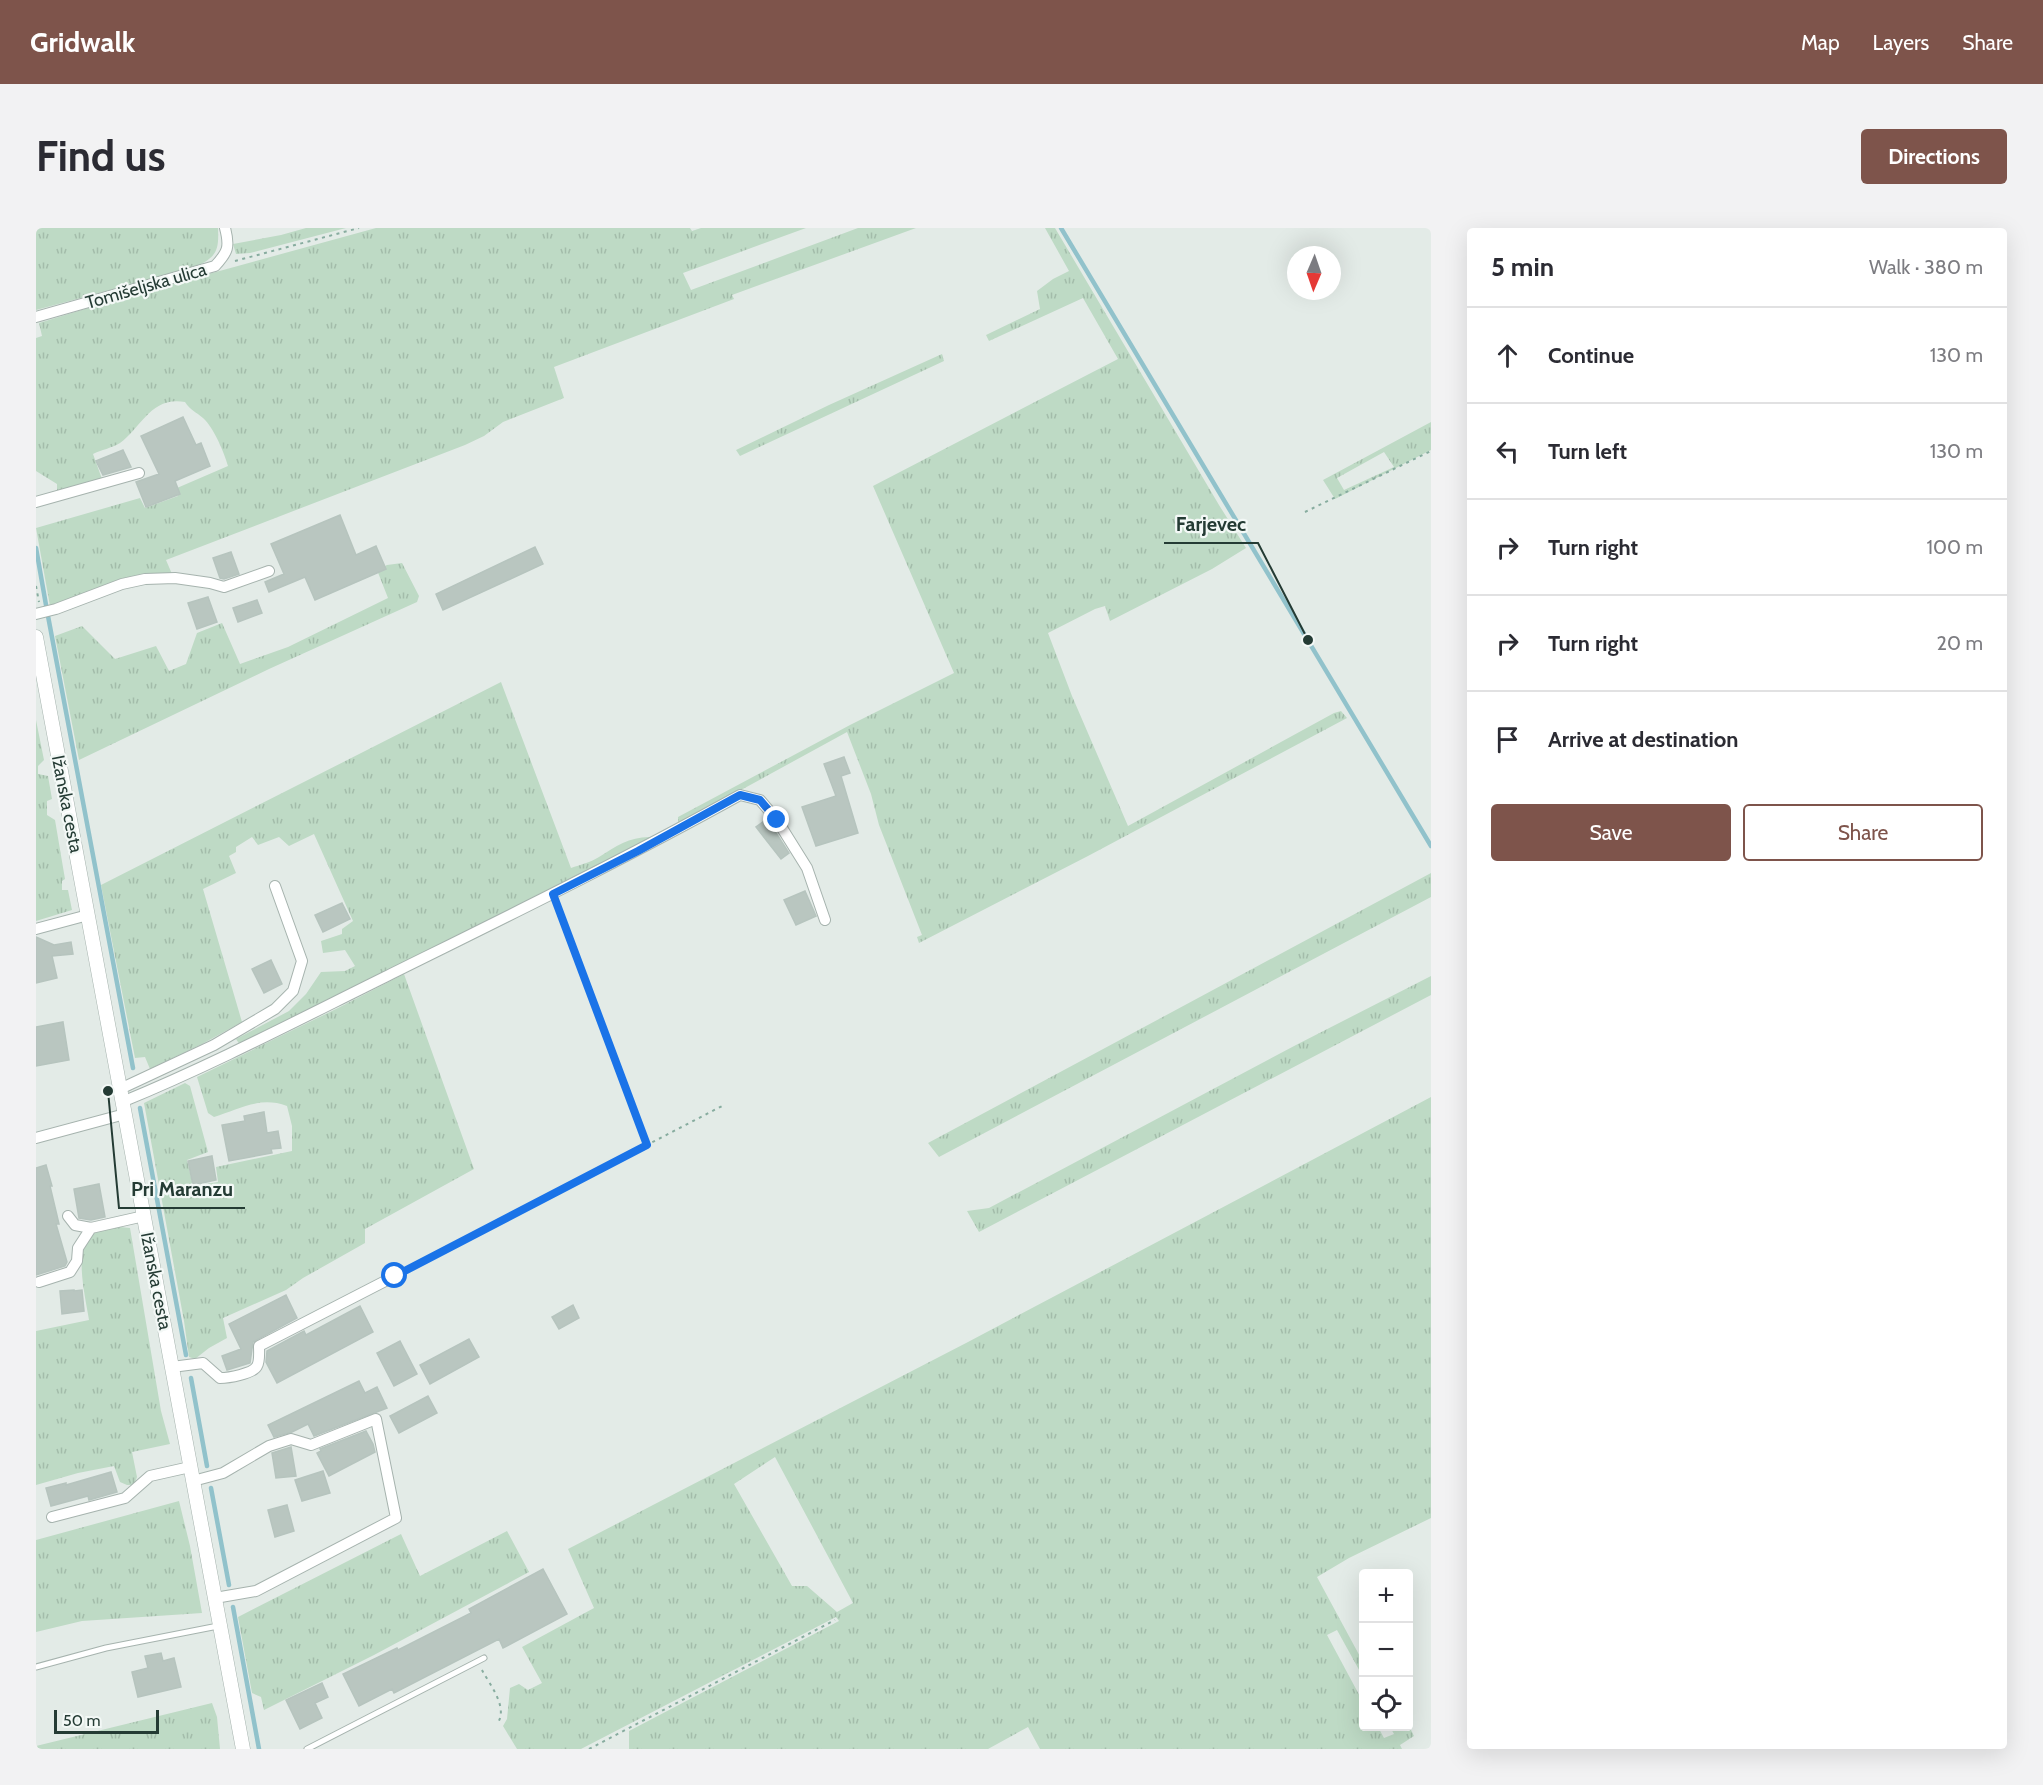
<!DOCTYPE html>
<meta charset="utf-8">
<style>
:root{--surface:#fff;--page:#f2f2f3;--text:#2b2b33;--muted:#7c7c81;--line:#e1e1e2;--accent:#7e544b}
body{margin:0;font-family:Cabin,sans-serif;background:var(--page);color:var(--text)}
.controls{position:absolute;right:18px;bottom:18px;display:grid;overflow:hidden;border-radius:6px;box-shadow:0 6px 24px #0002}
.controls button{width:54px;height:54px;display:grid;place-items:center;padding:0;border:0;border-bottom:2px solid var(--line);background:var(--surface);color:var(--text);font:30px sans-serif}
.compass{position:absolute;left:1251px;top:18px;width:54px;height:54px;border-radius:50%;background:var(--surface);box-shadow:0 6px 24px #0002;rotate:182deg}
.scale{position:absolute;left:18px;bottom:15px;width:105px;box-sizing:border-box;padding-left:6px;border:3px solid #243b34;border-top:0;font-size:16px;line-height:21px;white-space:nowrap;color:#243b34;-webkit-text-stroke:4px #f3f8f6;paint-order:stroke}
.stop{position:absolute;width:18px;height:18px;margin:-14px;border:4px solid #1a73e8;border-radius:50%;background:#fff}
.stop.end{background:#1a73e8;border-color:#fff;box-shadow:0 2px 6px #0008}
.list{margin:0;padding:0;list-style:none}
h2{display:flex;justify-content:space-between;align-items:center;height:78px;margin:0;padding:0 24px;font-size:26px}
h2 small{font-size:20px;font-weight:400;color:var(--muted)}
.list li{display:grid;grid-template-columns:39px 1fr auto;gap:18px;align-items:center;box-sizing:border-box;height:96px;padding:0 24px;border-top:2px solid var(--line)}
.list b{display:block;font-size:22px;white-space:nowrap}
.list em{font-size:20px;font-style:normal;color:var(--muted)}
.actions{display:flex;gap:12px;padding:18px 24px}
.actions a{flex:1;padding:14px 0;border:2px solid var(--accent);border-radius:6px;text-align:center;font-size:21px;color:var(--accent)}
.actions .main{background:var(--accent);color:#fff}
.icon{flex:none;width:33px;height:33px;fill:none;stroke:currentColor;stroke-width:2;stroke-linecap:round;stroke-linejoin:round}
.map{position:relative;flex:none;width:1395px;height:1521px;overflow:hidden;border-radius:6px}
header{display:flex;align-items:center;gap:36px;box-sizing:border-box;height:84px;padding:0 30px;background:var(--accent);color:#fff}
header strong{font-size:28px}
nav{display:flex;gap:33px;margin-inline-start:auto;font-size:21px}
.intro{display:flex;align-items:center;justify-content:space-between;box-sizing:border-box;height:144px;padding:0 36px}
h1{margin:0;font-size:42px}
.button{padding:15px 27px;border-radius:6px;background:var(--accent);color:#fff;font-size:21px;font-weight:700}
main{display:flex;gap:36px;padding:0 36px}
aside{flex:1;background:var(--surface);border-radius:6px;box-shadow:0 6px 24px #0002}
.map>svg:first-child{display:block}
</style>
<header>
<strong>Gridwalk</strong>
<nav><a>Map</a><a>Layers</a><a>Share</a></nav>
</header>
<div class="intro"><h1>Find us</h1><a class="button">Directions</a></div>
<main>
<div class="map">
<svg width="1395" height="1521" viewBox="0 0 1395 1521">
<defs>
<pattern id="grass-tufts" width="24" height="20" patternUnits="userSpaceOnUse" patternTransform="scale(1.5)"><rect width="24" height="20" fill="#bedac5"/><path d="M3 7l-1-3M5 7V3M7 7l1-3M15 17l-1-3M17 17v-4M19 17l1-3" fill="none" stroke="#a3bcaa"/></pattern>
</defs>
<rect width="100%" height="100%" fill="#e3ebe7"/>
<path fill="url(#grass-tufts)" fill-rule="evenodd" d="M0 0H182C183 23 181 28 160 39L0 82Z
M270 0H310L214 25 200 26 197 16 245 7Z
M340 0H654L656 3 665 0H770L647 45 655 62 822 0H880L696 67 698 71 518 139 528 170 467 194 448 208 429 217 130 332 136 346 14 378 0 300 104 270 109 280 142 268 141 260 192 238C188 224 178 200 167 190 160 184 154 182 149 174 115 168 106 199 84 215 76 220 65 222 57 226L66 251 21 264V256L0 243V110L6 108 3 95 85 70Z
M1009 0H1019L1183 277 1210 320 1176 341 1074 393 1069 378 1059 381 1012 405 1036 468 1092 598 1298 485 1305 483 1311 490 1052 628 883 715 881 709 886 707 843 597 835 566 811 504 705 562 642 595V589L814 497 918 445 837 258 1082 131 1047 70 953 113 950 107 1004 81 1001 63 1017 51 1033 43Z
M906 126 908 133 704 228 700 222 793 177Z
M1395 194V222L1299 271 1287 252ZM1348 224 1358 239 1308 262 1301 250Z
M366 335 383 368 381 374 233 441 43 532 19 408 46 398 79 431 120 418 133 443 150 436 161 405 186 395 204 436 252 419 352 370 341 342 351 337Z
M465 454 535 640C544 637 555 634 563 629 580 618 595 608 616 609L512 665 204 817 200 811 253 783 270 766 285 744 309 743 319 738 309 722 287 725 285 713 306 706V701L317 693 278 606 253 618 243 609 222 617 216 609 200 619V624L193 628 200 645 167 661 206 794 166 816 114 841 109 829 99 830 65 657Z
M0 492 8 532 2 538V546L12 548 16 571 11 573V587L19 592 29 651 26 653V662H32L36 682 0 693Z
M1395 645V669L903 929 892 915Z
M368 746 438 941 329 1001V1015L267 1050 250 1062 187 1090 191 1110 173 1120 159 1131 153 1129 148 1093 108 875 149 855 154 858 172 924 151 932 157 958 182 954 180 939 256 923V898L251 878C224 868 203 881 178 889L172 885 161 849 302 780Z
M1395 748V767L943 1004 931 983 953 980 1260 817Z
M1395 869V1290L1313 1330 1281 1349 1327 1434V1449L1301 1402 1291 1407 1327 1474 1328 1498 1342 1499 1348 1510 1358 1506 1354 1499 1373 1498 1378 1508 1364 1517 1366 1521H1004L992 1499 952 1521H593V1503L803 1393 800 1389 545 1521H481L467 1498 471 1491 474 1460 483 1456 492 1462 506 1455 486 1419 558 1380 532 1321 932 1114ZM739 1229 817 1375 801 1384 771 1358H756L698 1256Z
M84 999 94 1000 125 1183 134 1216 96 1224 101 1249 98 1257H91L84 1254 78 1238 42 1245 0 1257V1103L53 1092C50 1072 38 1025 53 1009 60 1002 74 1001 84 999Z
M143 1273 154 1318 166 1385 46 1393 0 1404V1312Z
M471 1303 493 1344 338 1427 228 1482 225 1469 216 1465 202 1389 365 1306 384 1348Z
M176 1475 181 1489 184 1521H0V1518Z"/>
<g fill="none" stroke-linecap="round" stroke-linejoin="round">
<path stroke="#91c2cb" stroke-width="4.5" d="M1025 0 1395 618
M0 320 10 377
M12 388 97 840
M104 880 150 1127
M155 1150 171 1238
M175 1260 193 1357
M197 1379 223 1521"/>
</g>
<path fill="#b9c6c0" stroke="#b6c4be" stroke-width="1.5" d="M147 189 160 217 165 215 174 238 139 253 144 266 110 279 100 254 123 246 105 208Z
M87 222 95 239 67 247 60 233Z
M304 287 320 327 340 318 350 341 279 372 269 349 233 364 229 354 248 346 235 316Z
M499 319 507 336 407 382 400 366Z
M195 324 203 346 188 351 184 350 177 330Z
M172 369 181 394 161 401 152 375Z
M221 372 226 385 202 394 197 380Z
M808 529 814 545 805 548 822 605 780 618 766 579 800 568 788 536Z
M731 591 753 625 745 631 720 599Z
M769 663 780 688 760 697 748 672Z
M306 675 314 691 287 704 279 687Z
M0 709 18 717 35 714 37 726 16 728 21 750 0 755Z
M235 732 246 756 228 765 216 741Z
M27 794 33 832 0 838V799Z
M228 884 231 905 242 903 245 920 235 921 236 925 193 933 186 897 209 893 208 888Z
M176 928 180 952 157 957 152 933Z
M10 937 16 958H14L23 996H20L31 1034 29 1038 0 1047V940Z
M63 956 69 989 55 992 43 990 38 961Z
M38 1062V1063L46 1062 48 1083 26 1086 24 1063Z
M250 1067 261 1090 217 1114 214 1135 191 1142 186 1128 205 1121 193 1096Z
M537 1077 543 1090 523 1101 516 1089Z
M324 1078 337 1104 241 1155 230 1134 231 1123 268 1103 270 1107Z
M433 1111 443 1129 394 1156 384 1137Z
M364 1113 381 1146 358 1158 341 1125Z
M323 1153 329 1165 341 1159 351 1180 278 1208 272 1196 256 1204 238 1209 232 1197Z
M392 1168 401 1185 363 1205 354 1188Z
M330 1203 337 1216 339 1224 293 1248 281 1225 285 1223 284 1221Z
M255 1219 260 1248 240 1250 236 1225Z
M287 1243 294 1265 266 1273 259 1252Z
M75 1244 81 1264 53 1272 52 1268 15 1278 10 1260 30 1255V1257Z
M251 1277 258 1303 239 1309 232 1282Z
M507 1341 531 1386 467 1420 463 1411 358 1465 356 1461 323 1478 307 1446 361 1420 362 1422 435 1385 433 1381Z
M125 1425 127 1433 138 1430 145 1459 102 1469 96 1444 112 1440 109 1428Z
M286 1455 292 1469 279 1475 286 1490 264 1501 250 1472Z"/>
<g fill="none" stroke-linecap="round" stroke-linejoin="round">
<g stroke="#a6b3ae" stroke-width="7">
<path id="service" d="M0 1439 70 1420 182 1398
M271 1521 448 1430"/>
</g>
<g stroke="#a6b3ae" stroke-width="12">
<path id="minor" d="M0 89 179 38C192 24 194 19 189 0
M0 274 103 245
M0 386 20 381 86 356 109 351 139 350 174 355 188 359 233 343
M0 701 52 687
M84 861 178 817 239 781 257 763 266 733 239 658
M86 874C176 837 262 792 349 749 468 690 587 632 704 567L724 572 741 592 771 640 789 692
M0 910 89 886
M32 988 39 997 55 1000
M3 1054 34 1044 41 1033 42 1020 55 1000 108 988
M136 1139 167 1135 184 1150C192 1150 217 1146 221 1138 224 1133 223 1124 223 1118L359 1048
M157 1253 187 1245 233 1218 255 1211 275 1217 340 1191 360 1290 220 1363 179 1370
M16 1289 89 1270 114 1248 154 1239"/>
</g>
<g stroke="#a6b3ae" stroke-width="15">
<path id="tertiary" d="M0 409 207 1521"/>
</g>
<path stroke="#87ac9f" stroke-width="2" stroke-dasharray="3 4.5" stroke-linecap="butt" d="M199 33 323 0
M1269 284 1395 223
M0 358 3 374
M520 676 611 917
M370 1042 688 877
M446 1442C454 1457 473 1480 461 1496
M553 1521 799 1392"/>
<use href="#service" stroke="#fff" stroke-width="5"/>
<use href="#minor" stroke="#fff" stroke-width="10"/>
<use href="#tertiary" stroke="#fff" stroke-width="14"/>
</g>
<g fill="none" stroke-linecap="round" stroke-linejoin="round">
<path stroke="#1a73e8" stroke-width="8" d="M359 1048 611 917 517 666 602 623 704 567 724 572 741 592"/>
</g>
<g text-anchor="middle" stroke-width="4.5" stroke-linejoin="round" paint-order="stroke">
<g font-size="18" fill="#243b34" stroke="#f3f8f6">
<text transform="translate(110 58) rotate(-16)" y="6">Tomišeljska ulica</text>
<text transform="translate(31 576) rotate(79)" y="6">Ižanska cesta</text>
<text transform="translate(120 1053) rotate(79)" y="6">Ižanska cesta</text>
</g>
</g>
<path fill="none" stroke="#243b34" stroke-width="2" d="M1272 412L1222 315H1128M72 863L83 980H209"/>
<g fill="#243b34" stroke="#f3f8f6" stroke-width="2">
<circle cx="1272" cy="412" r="6"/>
<circle cx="72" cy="863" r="6"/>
</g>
<g font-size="20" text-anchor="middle" font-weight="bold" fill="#243b34" stroke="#f3f8f6" stroke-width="4.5" stroke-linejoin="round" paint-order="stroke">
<text x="1175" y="303">Farjevec</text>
<text x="146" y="968">Pri Maranzu</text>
</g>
</svg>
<div class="controls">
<button>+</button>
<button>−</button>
<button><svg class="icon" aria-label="locate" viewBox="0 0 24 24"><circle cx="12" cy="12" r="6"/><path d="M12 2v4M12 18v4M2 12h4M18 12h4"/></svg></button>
</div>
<svg class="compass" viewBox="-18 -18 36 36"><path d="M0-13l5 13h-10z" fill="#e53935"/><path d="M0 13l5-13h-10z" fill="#7c7c81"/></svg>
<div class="scale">50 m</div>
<div class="stop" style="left:359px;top:1048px"></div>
<div class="stop end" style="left:741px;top:592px"></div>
</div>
<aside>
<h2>5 min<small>Walk · 380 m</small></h2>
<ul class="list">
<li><svg class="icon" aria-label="ahead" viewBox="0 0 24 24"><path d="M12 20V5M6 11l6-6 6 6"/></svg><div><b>Continue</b></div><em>130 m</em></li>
<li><svg class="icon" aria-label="left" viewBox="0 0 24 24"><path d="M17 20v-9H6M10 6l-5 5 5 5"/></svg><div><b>Turn left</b></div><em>130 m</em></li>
<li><svg class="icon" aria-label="right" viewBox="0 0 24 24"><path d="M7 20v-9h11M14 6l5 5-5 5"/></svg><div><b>Turn right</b></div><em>100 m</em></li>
<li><svg class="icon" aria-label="right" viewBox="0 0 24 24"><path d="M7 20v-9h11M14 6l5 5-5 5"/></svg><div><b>Turn right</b></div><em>20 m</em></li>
<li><svg class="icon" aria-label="arrive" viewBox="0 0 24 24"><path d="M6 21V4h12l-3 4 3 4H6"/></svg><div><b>Arrive at destination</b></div></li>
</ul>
<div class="actions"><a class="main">Save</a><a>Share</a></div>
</aside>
</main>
